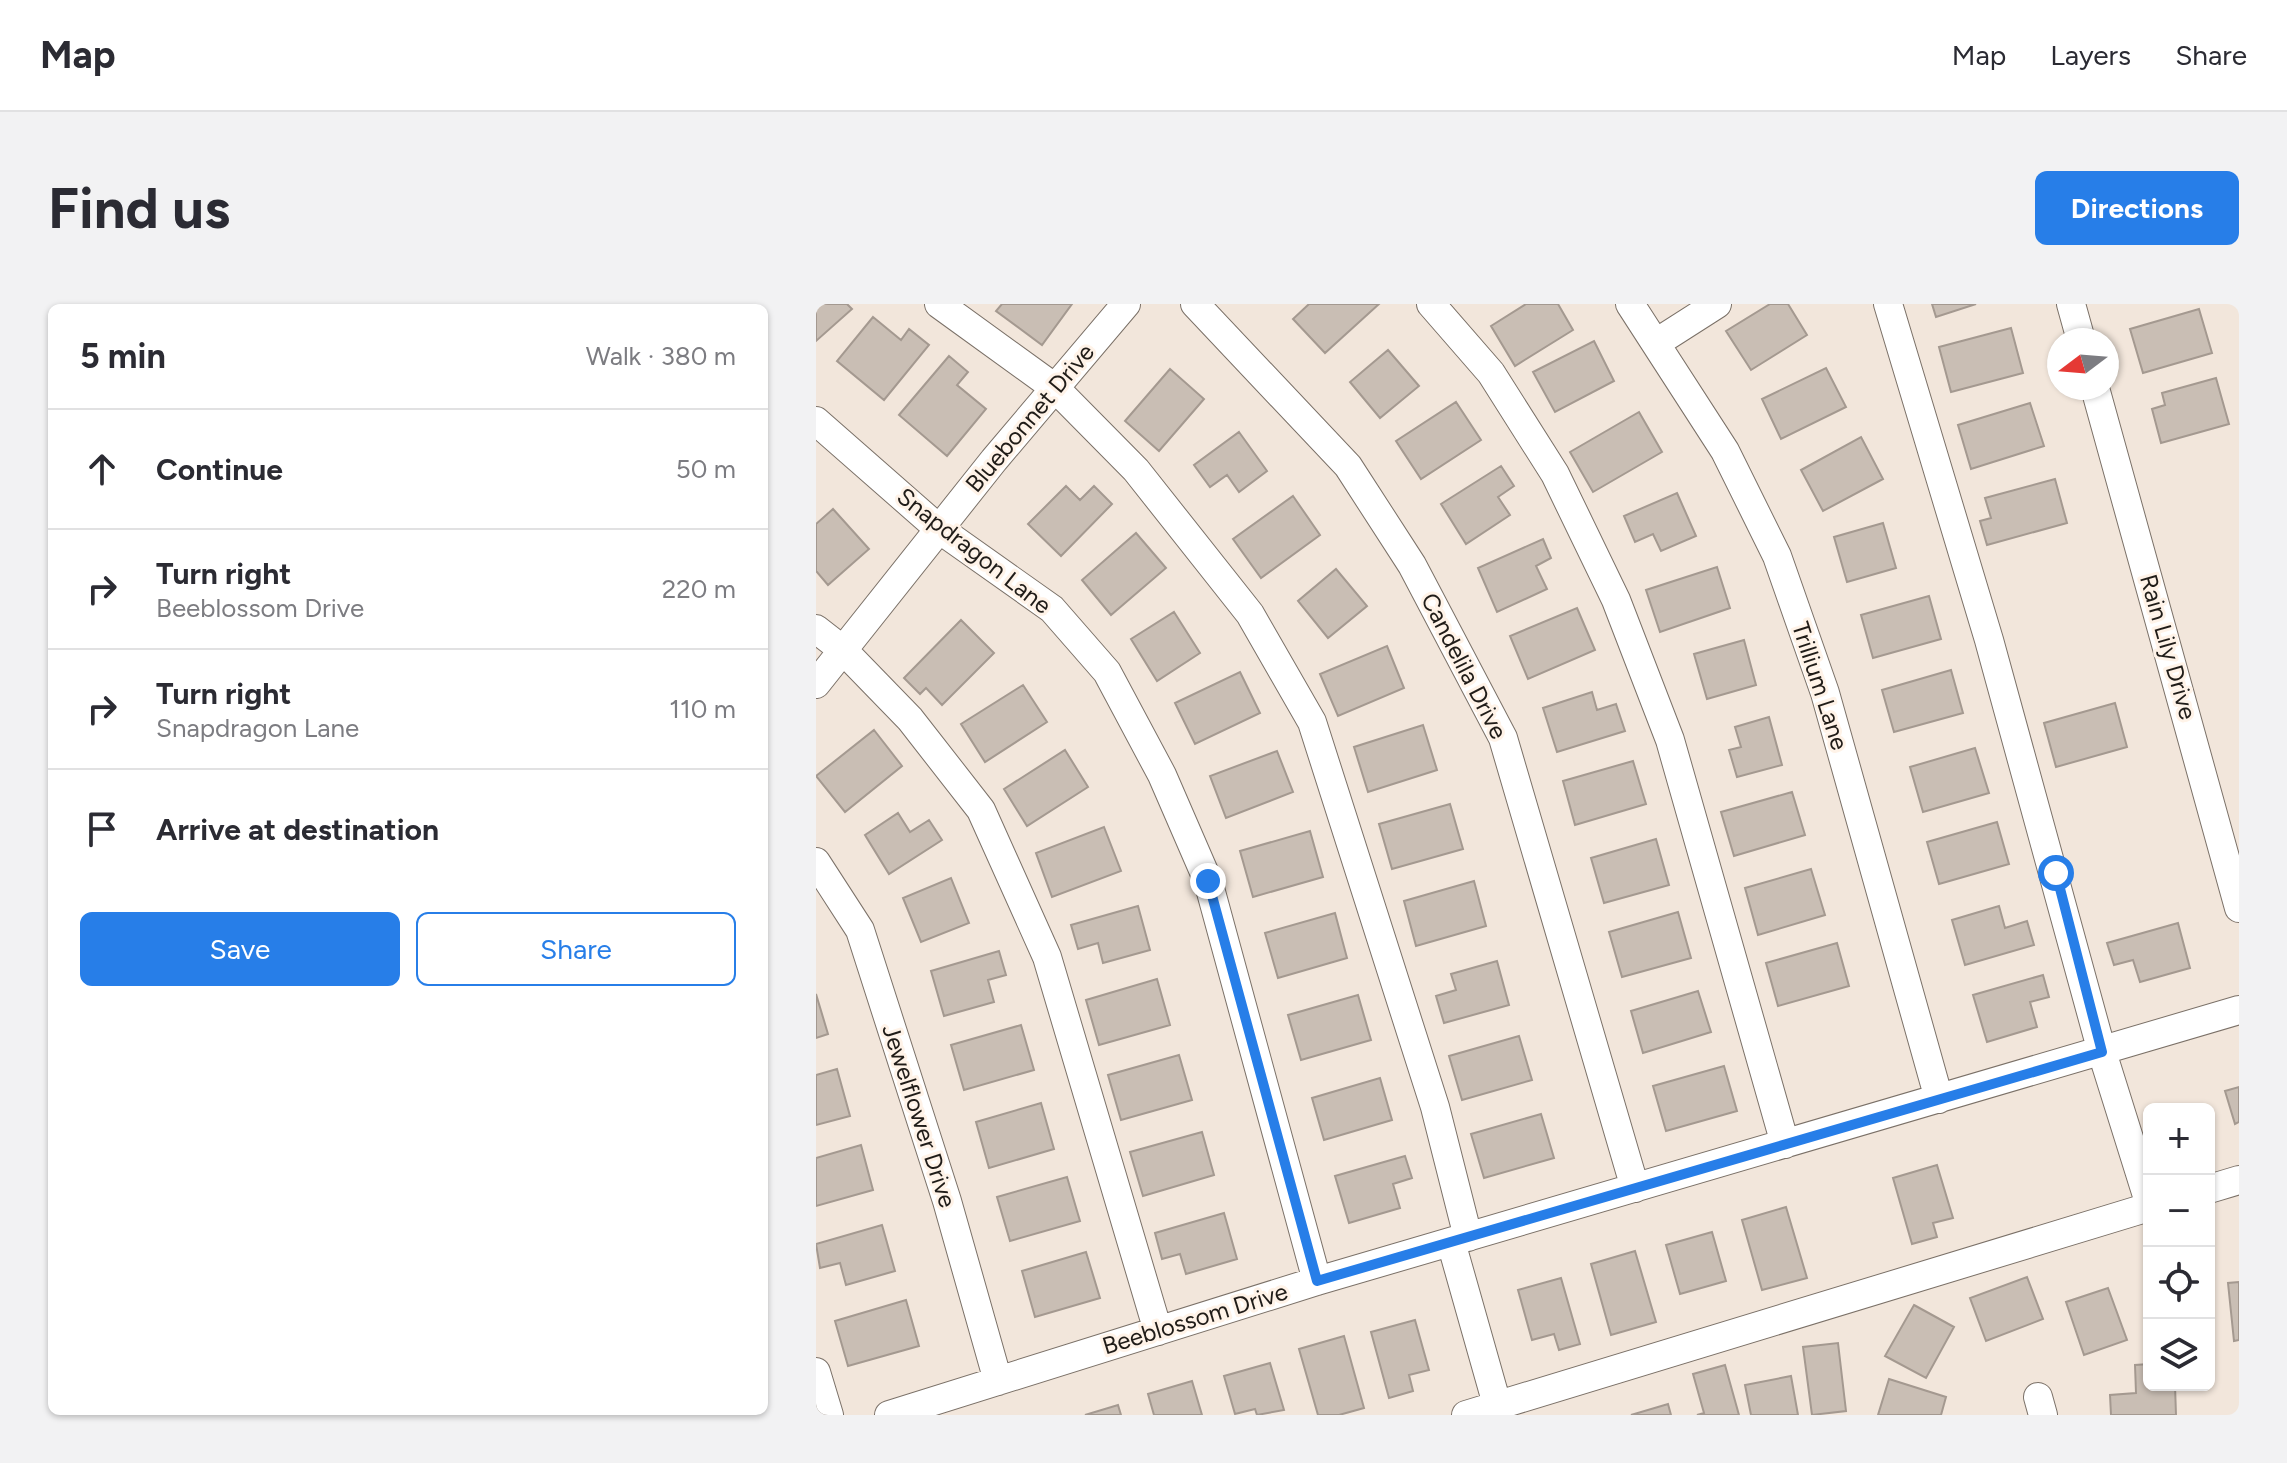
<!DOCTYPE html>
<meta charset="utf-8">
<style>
:root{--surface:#fff;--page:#f2f2f3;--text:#2b2b33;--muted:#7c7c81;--line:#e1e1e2;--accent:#277ee8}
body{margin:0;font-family:Figtree,sans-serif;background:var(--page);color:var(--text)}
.controls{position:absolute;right:24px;bottom:24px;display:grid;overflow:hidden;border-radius:12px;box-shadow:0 2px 6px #0004}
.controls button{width:72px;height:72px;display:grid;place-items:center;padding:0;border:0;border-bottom:2px solid var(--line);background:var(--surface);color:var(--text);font:40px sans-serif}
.compass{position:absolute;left:1231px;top:24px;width:72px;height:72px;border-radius:50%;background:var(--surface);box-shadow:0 2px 6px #0004;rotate:254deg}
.stop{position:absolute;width:24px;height:24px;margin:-18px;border:6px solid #277ee8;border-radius:50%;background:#fff}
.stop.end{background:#277ee8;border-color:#fff;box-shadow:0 2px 8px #0008}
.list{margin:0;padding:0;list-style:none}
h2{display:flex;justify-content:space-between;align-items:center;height:104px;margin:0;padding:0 32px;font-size:34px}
h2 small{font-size:26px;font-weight:400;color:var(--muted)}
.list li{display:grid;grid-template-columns:52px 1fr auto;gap:24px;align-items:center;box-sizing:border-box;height:120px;padding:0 32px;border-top:2px solid var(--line)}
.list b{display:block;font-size:30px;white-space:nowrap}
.list p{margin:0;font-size:26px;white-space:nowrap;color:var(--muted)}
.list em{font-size:26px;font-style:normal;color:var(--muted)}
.actions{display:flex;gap:16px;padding:24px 32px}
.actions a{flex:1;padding:18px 0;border:2px solid var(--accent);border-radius:12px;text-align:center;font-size:28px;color:var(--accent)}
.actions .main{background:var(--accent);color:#fff}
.icon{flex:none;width:44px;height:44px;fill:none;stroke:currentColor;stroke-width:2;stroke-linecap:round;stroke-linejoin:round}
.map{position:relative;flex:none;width:1423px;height:1111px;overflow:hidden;border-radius:12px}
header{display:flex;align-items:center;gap:48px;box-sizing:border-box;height:112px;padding:0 40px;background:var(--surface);border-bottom:2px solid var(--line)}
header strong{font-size:38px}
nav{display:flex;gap:44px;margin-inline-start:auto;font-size:28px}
.intro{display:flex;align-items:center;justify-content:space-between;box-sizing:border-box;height:192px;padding:0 48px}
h1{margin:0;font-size:56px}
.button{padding:20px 36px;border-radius:12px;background:var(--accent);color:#fff;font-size:28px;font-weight:700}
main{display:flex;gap:48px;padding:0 48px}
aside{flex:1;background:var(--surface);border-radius:12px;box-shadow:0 2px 6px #0004}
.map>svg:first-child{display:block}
</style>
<header>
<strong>Map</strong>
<nav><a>Map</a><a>Layers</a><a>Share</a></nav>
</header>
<div class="intro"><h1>Find us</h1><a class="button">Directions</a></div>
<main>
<aside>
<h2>5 min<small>Walk · 380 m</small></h2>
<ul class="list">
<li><svg class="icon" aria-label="ahead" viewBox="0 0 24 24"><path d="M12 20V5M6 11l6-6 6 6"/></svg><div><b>Continue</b></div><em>50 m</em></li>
<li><svg class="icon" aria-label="right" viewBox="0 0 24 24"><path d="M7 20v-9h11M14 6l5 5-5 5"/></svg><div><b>Turn right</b><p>Beeblossom Drive</p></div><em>220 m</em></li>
<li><svg class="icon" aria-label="right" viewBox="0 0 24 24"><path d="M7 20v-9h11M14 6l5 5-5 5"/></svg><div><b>Turn right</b><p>Snapdragon Lane</p></div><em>110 m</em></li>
<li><svg class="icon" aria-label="arrive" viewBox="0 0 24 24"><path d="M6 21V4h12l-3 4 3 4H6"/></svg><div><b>Arrive at destination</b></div></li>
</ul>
<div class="actions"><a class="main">Save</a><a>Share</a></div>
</aside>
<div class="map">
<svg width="1423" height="1111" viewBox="0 0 1423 1111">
<rect width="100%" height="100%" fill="#f2e6db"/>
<path fill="#c9beb4" stroke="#a49990" stroke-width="2" d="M0 0H31L36 5 0 37Z
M186 0H256L226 41 180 7Z
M493 0H563L509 49 477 15Z
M710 0H742L757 26 699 62 675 22Z
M954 0H972L991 31 935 66 910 27Z
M1116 0H1160L1120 13Z
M1383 5 1396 49 1327 69 1314 25Z
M57 13 85 36 93 25 113 41 68 96 21 57Z
M1195 24 1207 69 1135 88 1123 43Z
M778 37 798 77 739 108 717 68Z
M572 46 603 82 564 114 534 78Z
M133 52 152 68 141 81 170 105 131 152 83 111Z
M1010 64 1030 103 965 135 946 95Z
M354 65 388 95 343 147 309 117Z
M1400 74 1413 120 1345 139 1336 105 1349 101 1346 89Z
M640 98 665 136 605 175 580 137Z
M1214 99 1228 142 1155 165 1142 121Z
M823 108 846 148 777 188 754 148Z
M423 128 451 167 423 188 411 171 394 183 378 161Z
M1045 133 1067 175 1007 207 985 166Z
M685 162 698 182 682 193 694 211 650 240 625 200Z
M1239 175 1251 219 1171 241 1164 217 1175 214 1169 194Z
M250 182 264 196 278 182 296 200 245 252 212 220Z
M861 189 880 232 845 247 837 230 819 238 808 212Z
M477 192 504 231 445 274 417 235Z
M17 205 53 245 12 281 0 267V220Z
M1067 219 1080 264 1031 278 1018 233Z
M320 229 350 264 295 311 266 276Z
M727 235 735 254 720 262 731 285 681 308 662 264Z
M901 263 914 304 844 328 830 286Z
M520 265 551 302 512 334 482 297Z
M1113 292 1125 335 1057 354 1045 311Z
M761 304 779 346 712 375 694 332Z
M358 308 384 349 341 377 315 335Z
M145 316 178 349 126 401 110 384 104 390 88 374Z
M928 336 940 381 891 395 878 350Z
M571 342 588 384 522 412 504 370Z
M1135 366 1147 409 1078 428 1066 386Z
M424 368 444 409 379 440 359 399Z
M207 381 231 418 169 458 145 420Z
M776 388 781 406 800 400 809 427 741 448 727 404Z
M1299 399 1311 443 1240 463 1228 419Z
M953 413 966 461 921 473 913 446 925 443 919 423Z
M607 421 621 466 552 488 538 443Z
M58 426 86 462 29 508 0 472Z
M1159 444 1173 489 1107 508 1094 463Z
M249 446 272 483 211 522 188 485Z
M461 447 477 488 410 514 394 472Z
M817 457 830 500 759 521 747 477Z
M976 488 989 531 918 552 905 508Z
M634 500 647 545 576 565 563 520Z
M82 509 94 528 113 516 126 536 73 570 49 531Z
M1181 518 1193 560 1123 580 1111 538Z
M288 523 305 567 236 593 220 549Z
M494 527 507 573 437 593 424 547Z
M840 535 853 581 788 599 775 554Z
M995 565 1009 611 942 631 929 584Z
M135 574 153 619 105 638 87 594Z
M658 577 670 622 600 642 588 597Z
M322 602 334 646 287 659 282 639 262 645 255 621Z
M1183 602 1189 624 1211 617 1218 641 1149 661 1136 616Z
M862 608 875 654 806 673 793 628Z
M519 609 531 654 462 674 449 629Z
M1362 619 1374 664 1324 678 1317 656 1298 661 1291 639Z
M1021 639 1033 682 962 702 950 659Z
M183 647 190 671 172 676 178 698 128 712 115 667Z
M681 657 693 701 628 719 620 692 640 686 635 670Z
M1227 671 1233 693 1214 698 1221 723 1171 738 1157 691Z
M341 675 354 721 283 741 270 696Z
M882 687 895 728 827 749 815 707Z
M0 690 12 730 0 734Z
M542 691 555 736 485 756 472 711Z
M205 721 218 766 148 786 135 741Z
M703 732 716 776 646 796 633 752Z
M363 751 376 796 305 816 292 771Z
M908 762 921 807 850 827 837 782Z
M21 765 34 812 0 821V771Z
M564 774 576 816 508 836 496 794Z
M1423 783V818L1419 820 1409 787Z
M225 799 238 845 173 864 160 818Z
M725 810 738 854 668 874 655 830Z
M386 828 398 871 327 892 314 848Z
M45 841 57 886 0 902V854Z
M589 852 596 874 577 880 584 904 533 919 519 872Z
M1121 861 1137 914 1117 919 1121 933 1096 940 1077 874Z
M251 873 264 917 194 937 181 893Z
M970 903 991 974 946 986 926 916Z
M408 909 421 955 370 970 364 950 346 955 339 929Z
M66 921 79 967 30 981 24 959 4 964 0 940Z
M896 928 910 977 864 990 850 941Z
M819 947 840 1018 795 1031 775 960Z
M270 948 284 994 219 1013 206 967Z
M1211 973 1227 1015 1170 1037 1154 994Z
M745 974 764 1040 743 1046 738 1030 716 1036 702 986Z
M1423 978V1036L1418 1037 1412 979Z
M1292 984 1311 1036 1268 1051 1250 998Z
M90 996 103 1042 32 1062 19 1017Z
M1098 1001 1138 1023 1110 1074 1069 1052Z
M599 1016 613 1066 593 1071 597 1087 573 1094 555 1028Z
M528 1032 548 1104 523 1111H502L483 1045Z
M1022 1039 1030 1107 996 1111 987 1043Z
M454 1059 468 1106 441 1111 439 1105 419 1110 408 1072Z
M1333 1060V1081H1359L1360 1111H1295L1294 1091 1320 1089 1319 1061Z
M909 1061 923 1111H881L888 1109 877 1070Z
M975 1072 982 1111H935L929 1081Z
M1073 1075 1130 1093 1125 1111H1062Z
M376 1077 386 1111H338L332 1090Z
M852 1100 855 1111H815Z
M302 1101 305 1111H269Z"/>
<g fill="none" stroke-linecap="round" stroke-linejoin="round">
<g stroke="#7b7168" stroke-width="30">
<path id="minor" d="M123 0 239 84 320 166 434 310 496 418 619 803 652 933
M379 0 532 162 596 261 687 434 819 884
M615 0 675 69 739 170 800 296 854 436 969 840
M814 0 909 147 961 252 1009 389 1123 795
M1072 0 1173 336 1286 748 1333 898
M1255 0 1265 36
M840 39 901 0
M1279 84 1423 604
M0 117 123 225 236 305 291 368 346 471 392 577 501 977
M0 325 27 346 94 415 165 506 231 653 342 1027
M0 380 178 156 310 0
M0 558 44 626 131 897 182 1077
M1393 885 1423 876
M635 938 684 1111
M0 1068 13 1111
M1222 1093 1227 1111
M73 1111 501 977 1423 706
M650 1111 1333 903"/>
</g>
<use href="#minor" stroke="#fff" stroke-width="28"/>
</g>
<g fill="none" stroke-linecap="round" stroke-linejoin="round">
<path stroke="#277ee8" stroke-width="10" d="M392 577 501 977 1286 748 1240 569"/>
</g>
<g text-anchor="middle" stroke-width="6" stroke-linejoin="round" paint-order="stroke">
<g font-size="24" fill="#201c18" stroke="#fff3e8">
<text transform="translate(214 114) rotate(-50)" y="8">Bluebonnet Drive</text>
<text transform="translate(158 247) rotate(38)" y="8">Snapdragon Lane</text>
<text transform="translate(1352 343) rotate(74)" y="8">Rain Lily Drive</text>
<text transform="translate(648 362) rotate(63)" y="8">Candelila Drive</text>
<text transform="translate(1004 382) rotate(72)" y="8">Trillium Lane</text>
<text transform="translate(103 812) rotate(72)" y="8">Jewelflower Drive</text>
<text transform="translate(379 1015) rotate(-17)" y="8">Beeblossom Drive</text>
</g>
</g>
</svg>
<div class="controls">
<button>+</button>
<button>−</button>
<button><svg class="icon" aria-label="locate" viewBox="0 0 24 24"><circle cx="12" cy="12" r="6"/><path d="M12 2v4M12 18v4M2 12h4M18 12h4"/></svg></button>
<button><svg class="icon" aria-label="layers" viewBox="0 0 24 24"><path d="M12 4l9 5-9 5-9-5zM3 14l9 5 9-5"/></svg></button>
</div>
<svg class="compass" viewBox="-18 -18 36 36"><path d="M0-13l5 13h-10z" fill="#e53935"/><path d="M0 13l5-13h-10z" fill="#7c7c81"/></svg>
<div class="stop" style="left:1240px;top:569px"></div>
<div class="stop end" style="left:392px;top:577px"></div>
</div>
</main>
